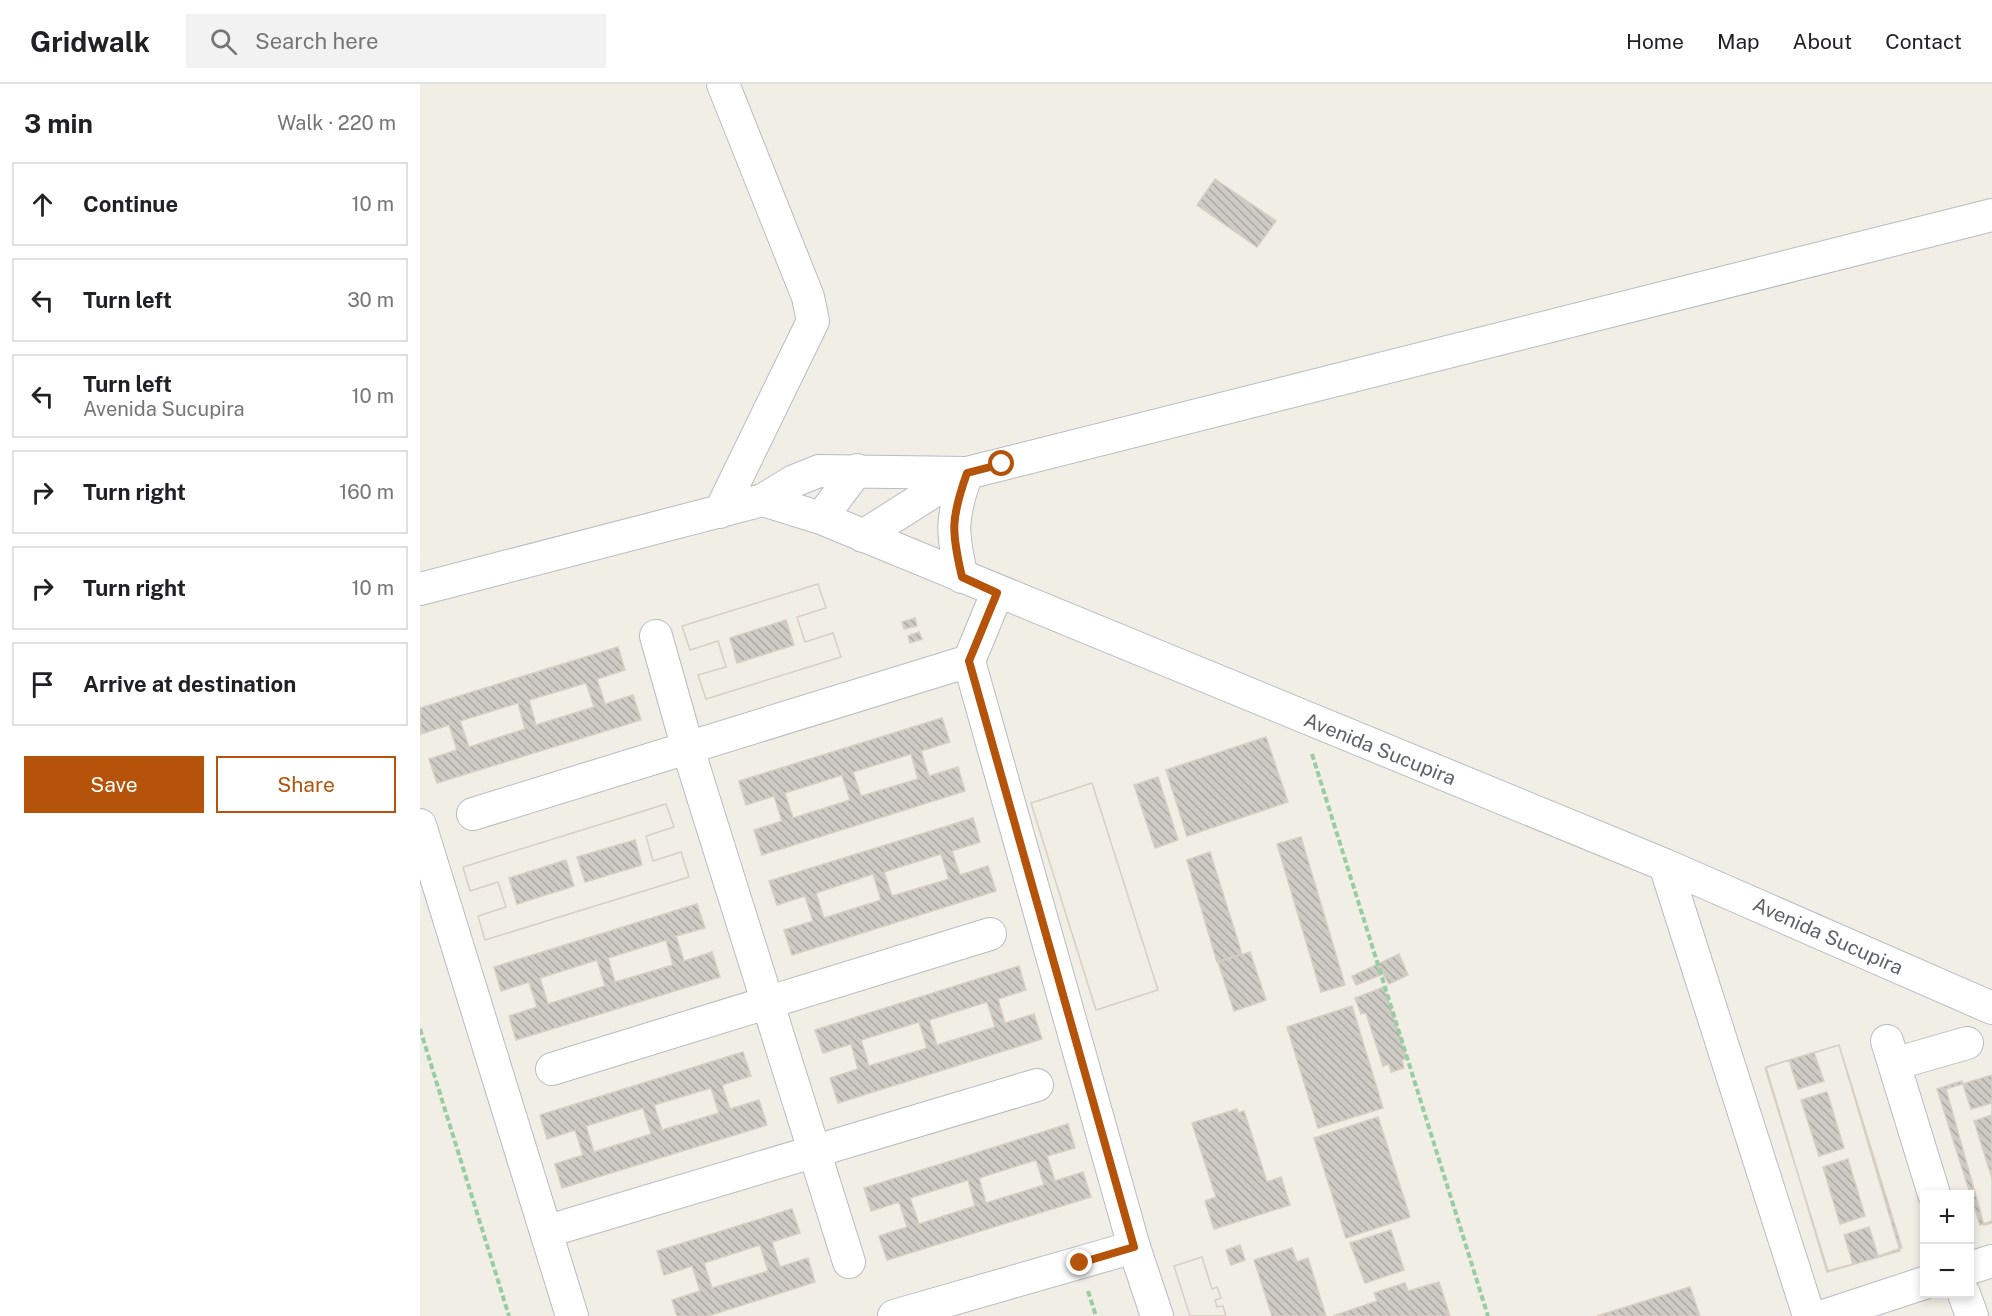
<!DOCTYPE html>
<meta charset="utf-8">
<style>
:root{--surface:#fff;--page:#f2f2f2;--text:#202124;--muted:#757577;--line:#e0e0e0;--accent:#b45309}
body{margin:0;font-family:"Public Sans",sans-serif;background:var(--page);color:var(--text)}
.controls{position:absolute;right:18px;bottom:18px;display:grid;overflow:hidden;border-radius:0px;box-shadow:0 3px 9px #0003}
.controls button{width:54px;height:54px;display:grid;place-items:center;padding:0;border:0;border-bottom:2px solid var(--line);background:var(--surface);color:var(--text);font:30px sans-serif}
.stop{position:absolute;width:18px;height:18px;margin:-14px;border:4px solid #b45309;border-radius:50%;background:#fff}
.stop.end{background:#b45309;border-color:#fff;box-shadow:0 2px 6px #0008}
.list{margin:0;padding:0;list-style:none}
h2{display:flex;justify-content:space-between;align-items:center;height:78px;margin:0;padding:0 24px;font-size:26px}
h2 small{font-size:20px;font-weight:400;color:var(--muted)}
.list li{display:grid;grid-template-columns:39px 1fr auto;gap:18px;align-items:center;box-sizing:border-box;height:84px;margin:0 12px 12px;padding:0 12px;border:2px solid var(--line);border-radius:0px}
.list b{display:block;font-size:22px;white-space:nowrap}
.list p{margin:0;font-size:20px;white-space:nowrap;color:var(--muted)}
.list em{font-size:20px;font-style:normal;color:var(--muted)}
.actions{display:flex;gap:12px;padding:18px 24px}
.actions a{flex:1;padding:14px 0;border:2px solid var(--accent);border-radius:0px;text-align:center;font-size:21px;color:var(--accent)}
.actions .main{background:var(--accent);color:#fff}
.icon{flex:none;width:33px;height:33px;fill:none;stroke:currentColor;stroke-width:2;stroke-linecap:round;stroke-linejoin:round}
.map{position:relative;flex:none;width:1572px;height:1232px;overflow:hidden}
header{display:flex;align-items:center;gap:36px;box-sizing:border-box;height:84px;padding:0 30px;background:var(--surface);border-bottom:2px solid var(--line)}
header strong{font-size:28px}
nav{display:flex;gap:33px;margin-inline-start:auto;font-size:21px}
.search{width:420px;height:54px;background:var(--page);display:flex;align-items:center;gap:15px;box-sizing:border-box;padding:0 21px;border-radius:0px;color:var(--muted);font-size:22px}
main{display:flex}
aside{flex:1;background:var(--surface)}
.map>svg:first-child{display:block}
</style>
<header>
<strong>Gridwalk</strong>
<div class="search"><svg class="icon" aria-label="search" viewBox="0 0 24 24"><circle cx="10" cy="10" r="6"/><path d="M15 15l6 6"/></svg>Search here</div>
<nav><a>Home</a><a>Map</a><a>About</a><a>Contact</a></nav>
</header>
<main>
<aside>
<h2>3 min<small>Walk · 220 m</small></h2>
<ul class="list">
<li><svg class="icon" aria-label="ahead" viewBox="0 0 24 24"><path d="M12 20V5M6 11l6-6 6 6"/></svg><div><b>Continue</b></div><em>10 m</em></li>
<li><svg class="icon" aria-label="left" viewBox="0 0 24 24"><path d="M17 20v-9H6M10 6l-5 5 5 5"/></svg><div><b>Turn left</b></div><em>30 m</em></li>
<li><svg class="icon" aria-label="left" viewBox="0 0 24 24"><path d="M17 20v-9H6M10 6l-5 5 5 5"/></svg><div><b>Turn left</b><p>Avenida Sucupira</p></div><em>10 m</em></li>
<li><svg class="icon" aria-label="right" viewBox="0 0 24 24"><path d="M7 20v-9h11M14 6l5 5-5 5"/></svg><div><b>Turn right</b></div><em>160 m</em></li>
<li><svg class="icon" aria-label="right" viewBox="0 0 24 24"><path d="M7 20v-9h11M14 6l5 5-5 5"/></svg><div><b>Turn right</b></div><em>10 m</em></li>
<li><svg class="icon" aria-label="arrive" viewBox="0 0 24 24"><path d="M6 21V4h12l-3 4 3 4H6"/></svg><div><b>Arrive at destination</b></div></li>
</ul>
<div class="actions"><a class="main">Save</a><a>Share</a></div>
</aside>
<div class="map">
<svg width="1572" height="1232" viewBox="0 0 1572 1232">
<defs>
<pattern id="building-back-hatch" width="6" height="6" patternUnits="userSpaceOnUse" patternTransform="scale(1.5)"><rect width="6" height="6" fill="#cecbc5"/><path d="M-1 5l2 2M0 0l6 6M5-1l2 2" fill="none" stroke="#aaa8a4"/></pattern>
</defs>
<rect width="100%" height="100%" fill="#f1eee6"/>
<path fill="url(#building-back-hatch)" stroke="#d7cfc3" stroke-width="1.5" fill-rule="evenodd" d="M795 95 856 137 837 163 777 121Z
M398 500 406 524 377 533 385 558 413 549 421 573 286 615 278 591 306 583 298 557 270 566 262 542ZM366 536 374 561 317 579 310 554Z
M398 500 406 524 377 533 385 558 413 549 421 573 286 615 278 591 306 583 298 557 270 566 262 542Z
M495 534 497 542 484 545 482 538Z
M499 548 502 555 490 559 488 552Z
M198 563 205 586 177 595 185 620 213 611 221 636 17 699 9 675 37 666 29 641 1 650 0 624ZM166 599 174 623 116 641 109 616ZM98 619 105 645 49 663 40 637Z
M522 634 530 658 501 667 509 692 538 683 545 707 342 771 334 746 362 737 354 712 326 721 319 697ZM491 670 498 695 441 712 433 688ZM422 691 430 716 373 734 365 709Z
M846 653 868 718 767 752 746 686Z
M738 693 758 756 735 764 714 701Z
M672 699 738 906 676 926 611 719Z
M672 699 738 906 676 926 611 719Z
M246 720 254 743 226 752 233 777 261 768 269 793 65 856 58 832 86 823 78 798 50 807 43 783ZM215 756 222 781 165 798 157 773ZM146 776 154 802 97 820 89 794Z
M246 720 254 743 226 752 233 777 261 768 269 793 65 856 58 832 86 823 78 798 50 807 43 783Z
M553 734 560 758 532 767 540 791 568 782 576 807 372 871 364 846 393 837 385 812 357 821 349 797ZM521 770 529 795 472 812 464 788ZM453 790 461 816 404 834 396 809Z
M881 753 925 901 901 908 857 760Z
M790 768 822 870 797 878 767 776Z
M277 820 285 844 256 852 264 877 292 868 300 893 96 956 89 932 117 923 109 898 81 907 74 883ZM246 856 253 881 195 898 188 874ZM177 876 185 902 128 920 120 894Z
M830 868 846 916 814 927 798 878Z
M979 870 988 891 969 900 963 890 936 901 932 892Z
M599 882 606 906 578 915 585 939 614 930 622 955 418 1019 410 994 438 985 431 960 403 969 395 946ZM567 918 575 943 517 961 509 936ZM499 938 507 964 449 982 441 956Z
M964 903 987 974 982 976 984 984 971 988 969 980 963 982 946 929 941 930 935 914Z
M932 922 963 1024 898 1044 867 943Z
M1419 961 1482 1164 1458 1172 1449 1143 1424 1151 1433 1180 1408 1187 1345 984 1369 976 1378 1005 1404 997 1394 969ZM1407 1008 1424 1064 1399 1072 1381 1016ZM1428 1075 1445 1132 1420 1140 1403 1083Z
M1419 961 1480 1167 1407 1188 1346 983Z
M323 968 331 992 302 1001 310 1025 339 1016 347 1041 142 1104 135 1080 163 1071 155 1046 127 1055 120 1031ZM291 1004 299 1029 242 1046 234 1021ZM223 1024 231 1050 174 1068 166 1042Z
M1572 991V1139L1564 1141 1526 1005Z
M1542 997 1551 1025 1572 1019V1031L1554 1037 1572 1094V1137L1560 1141 1517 1005Z
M817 1025 818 1029 824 1027 847 1098 861 1093 870 1121 794 1145 785 1117 796 1113 772 1039Z
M958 1033 990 1133 926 1154 894 1054Z
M648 1040 655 1064 627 1072 635 1097 663 1088 671 1113 467 1176 459 1152 487 1143 479 1118 451 1127 444 1104ZM616 1076 624 1101 566 1119 559 1094ZM548 1096 555 1122 499 1140 490 1114Z
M372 1125 380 1149 352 1158 360 1183 388 1174 395 1198 288 1232H257L252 1216 280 1207 272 1182 244 1191 237 1167ZM340 1161 348 1187 292 1204 284 1179Z
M971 1146 984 1186 945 1199 930 1159Z
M820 1161 825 1176 811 1181 806 1166Z
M872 1164 877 1178 888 1174 906 1232H852L834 1176Z
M782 1173 792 1205 797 1203 801 1214 795 1216 797 1223 803 1222 806 1232H770L754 1182Z
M782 1173 792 1205 797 1203 801 1214 795 1216 797 1223 803 1222 806 1232H770L754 1182Z
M1019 1198 1030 1232H913L957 1217 954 1209 985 1199 988 1207Z
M1270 1203 1280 1232H1177Z"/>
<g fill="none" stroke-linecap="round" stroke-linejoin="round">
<g stroke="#b8bcc1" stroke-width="34">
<path id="minor" d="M343 416 401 434 1245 781 1572 924
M300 428 393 237 388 213 303 0
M401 434 437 386
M443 452 539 391
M542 493C531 447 531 433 547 389
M0 505 343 416 374 397 399 387 547 389 1572 131
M577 509 549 577 714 1163 737 1232
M236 552 268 665 429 1178
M53 730 549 577
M0 741 152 1232
M1245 781 1389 1232
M1467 957 1514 1110
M1474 980 1547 959
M132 985 570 850
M128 1147 617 1001
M1550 1184 1572 1177
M1544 1210 1552 1232
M474 1232 714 1163
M1404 1232 1504 1199"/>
</g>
<path stroke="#98cda3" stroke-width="4" stroke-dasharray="6 3" stroke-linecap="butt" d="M892 670 1068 1232
M0 945 89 1232
M668 1207 676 1232"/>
<use href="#minor" stroke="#fff" stroke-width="32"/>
</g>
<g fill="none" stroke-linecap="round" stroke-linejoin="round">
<path stroke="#b45309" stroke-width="8" d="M582 380 547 389C531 434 531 447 542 493L577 509 549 577 714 1163 660 1179"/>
</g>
<g text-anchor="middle" stroke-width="6" stroke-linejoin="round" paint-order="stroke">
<g font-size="20" fill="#5d6368" stroke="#fff">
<text transform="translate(960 665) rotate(22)" y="7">Avenida Sucupira</text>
<text transform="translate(1408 852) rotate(24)" y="7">Avenida Sucupira</text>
</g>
</g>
</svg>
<div class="controls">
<button>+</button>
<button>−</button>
</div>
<div class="stop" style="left:582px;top:380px"></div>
<div class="stop end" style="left:660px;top:1179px"></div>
</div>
</main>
